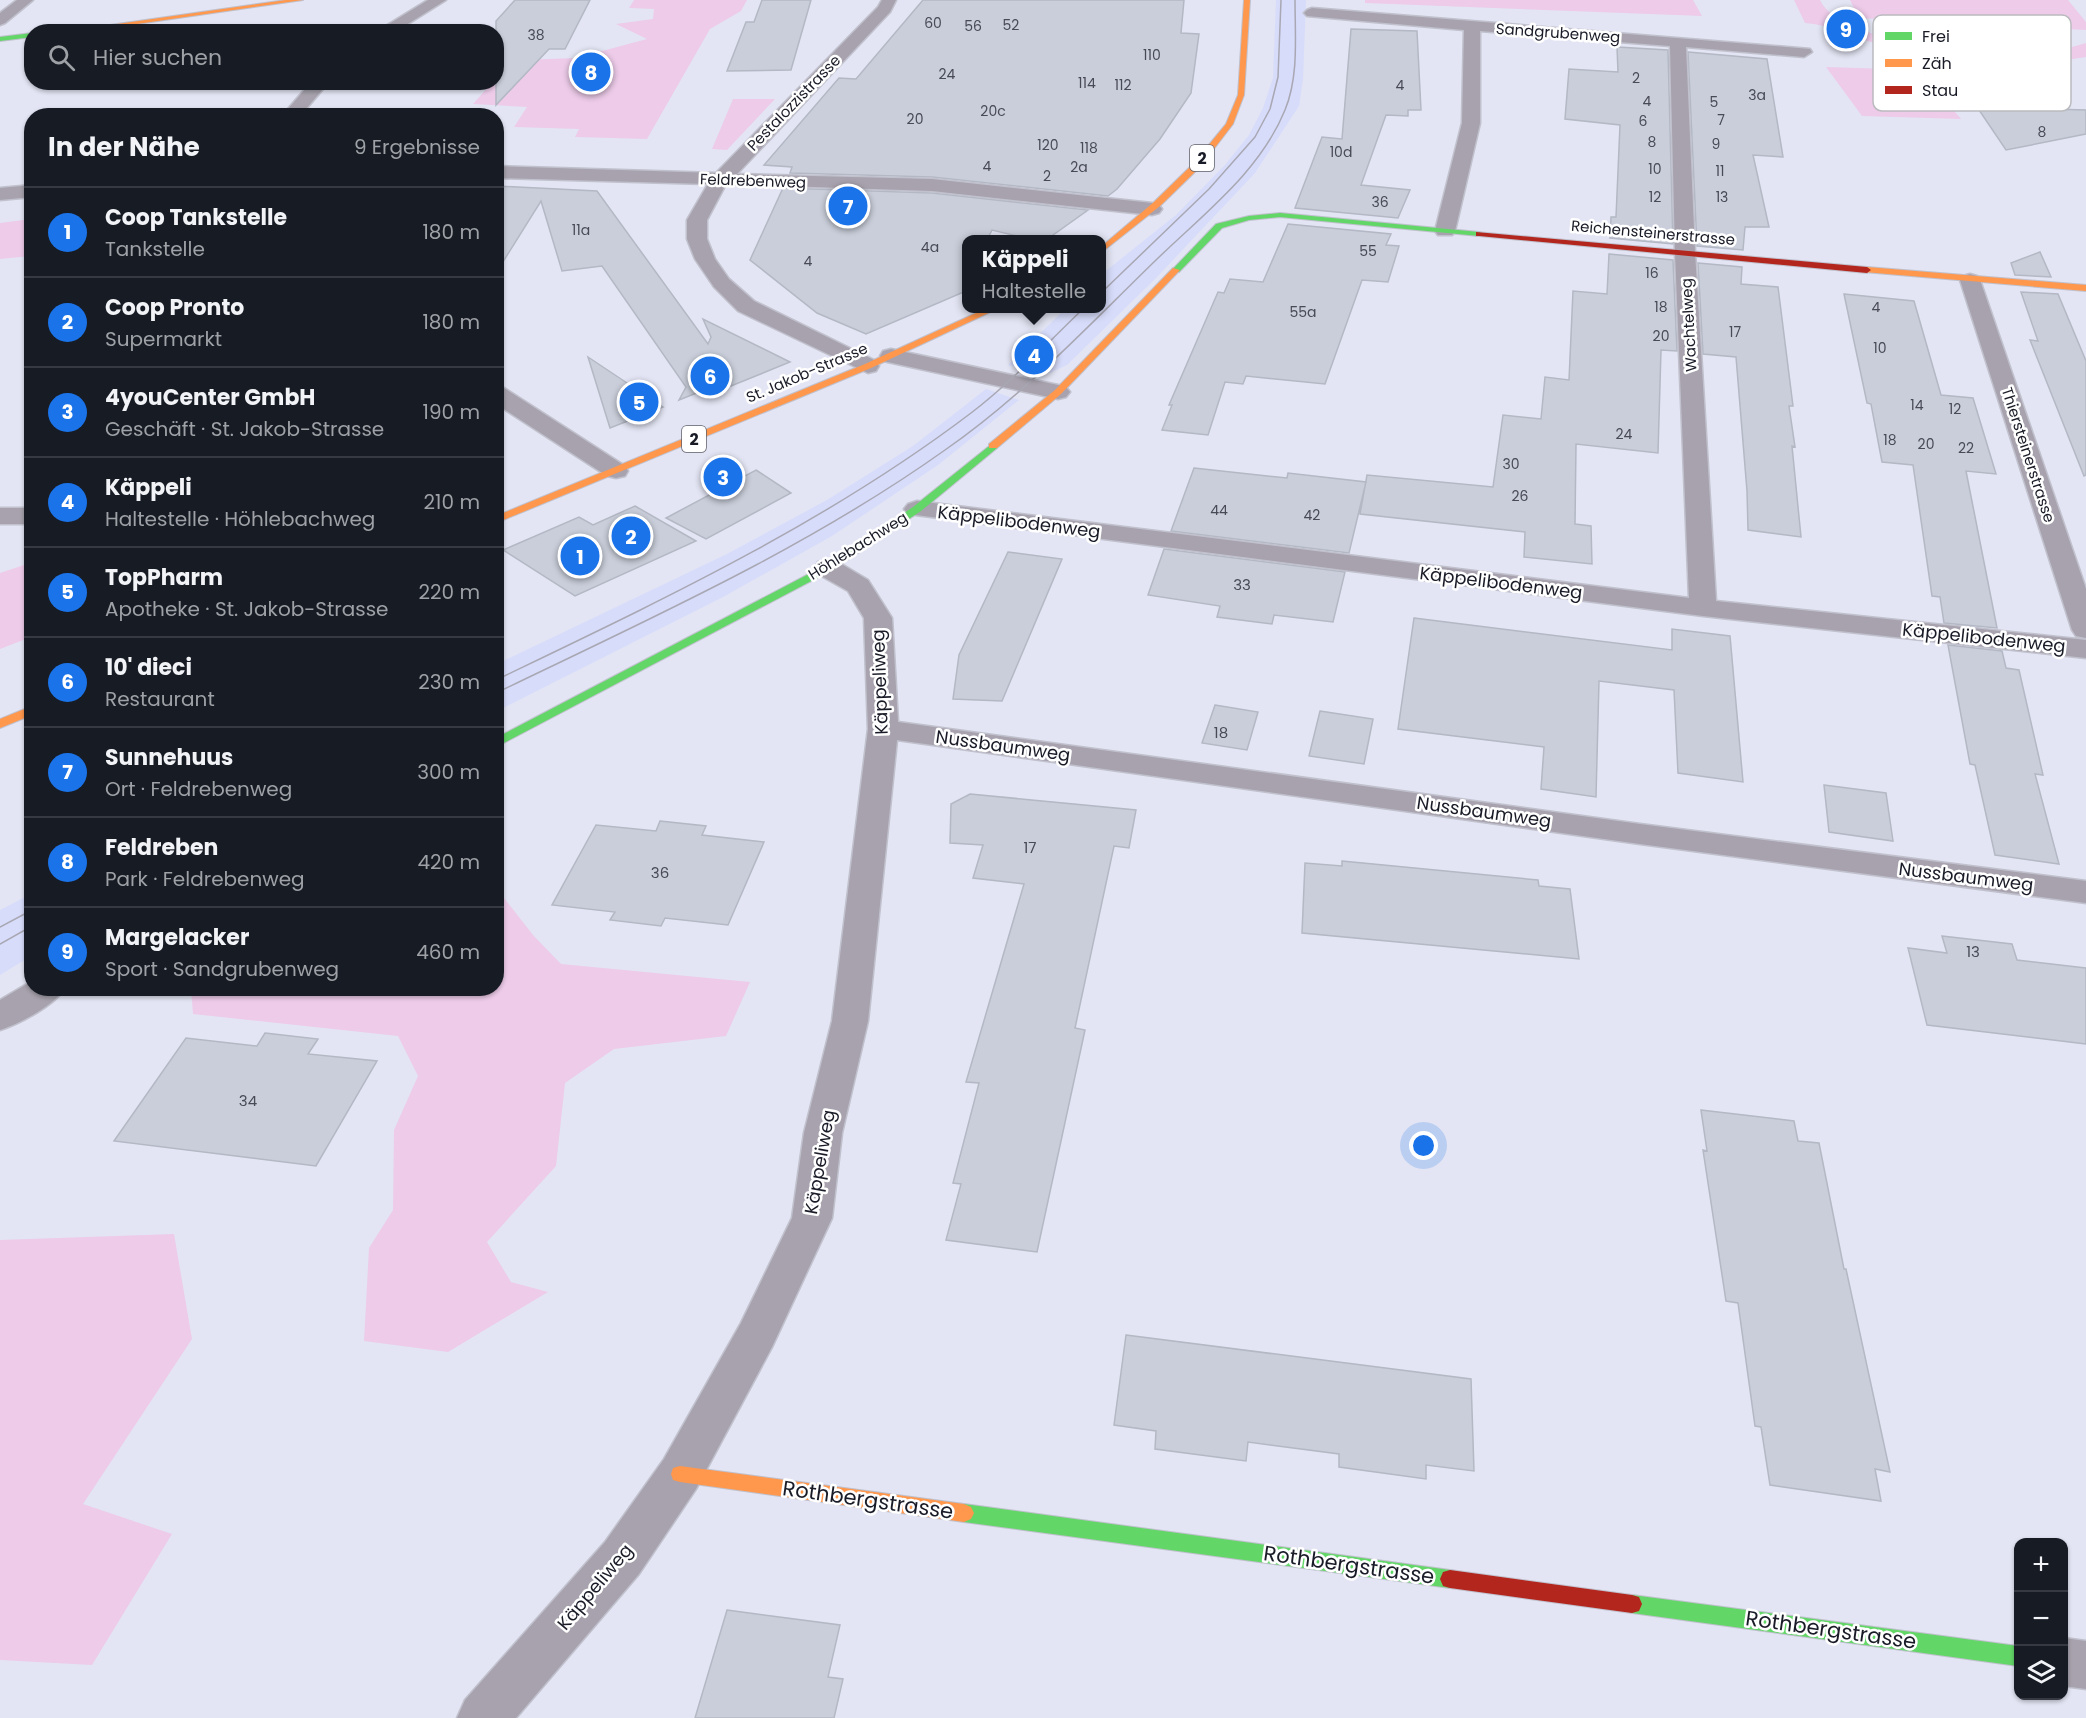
<!DOCTYPE html>
<html lang="de">
<meta charset="utf-8">
<style>
:root{--surface:#171b24;--page:#20242c;--text:#f1f3f6;--muted:#9ea1a6;--line:#363941;--accent:#1a73e8}
body{margin:0;font-family:Poppins,sans-serif;background:var(--page);color:var(--text)}
.controls{position:absolute;right:18px;bottom:18px;display:grid;overflow:hidden;border-radius:12px;box-shadow:0 2px 4px #0004}
.controls button{width:54px;height:54px;display:grid;place-items:center;padding:0;border:0;border-bottom:2px solid var(--line);background:var(--surface);color:var(--text);font:30px sans-serif}
.you{position:absolute;left:1424px;top:1146px;width:21px;height:21px;margin:-15px;border:4px solid #fff;border-radius:50%;background:#1a73e8;box-shadow:0 0 0 9px #1a73e833}
.badge{display:grid;place-items:center;width:39px;height:39px;border-radius:50%;background:var(--accent);color:#fff;font-size:20px;font-weight:700}
.pin{position:absolute;translate:-50% -50%;border:3px solid #fff;box-shadow:0 2px 6px #0006}
.popup{position:absolute;left:962px;top:235px;width:144px;height:78px;box-sizing:border-box;display:grid;place-content:center;border-radius:12px;background:var(--surface);filter:drop-shadow(0 2px 4px #0005);font-size:20px;white-space:nowrap;color:var(--muted)}
.popup b{font-size:22px;color:var(--text)}
.popup::after{content:'';position:absolute;left:50%;top:100%;margin-left:-12px;border:12px solid transparent;border-top-color:var(--surface)}
.list{margin:0;padding:0;list-style:none}
h2{display:flex;justify-content:space-between;align-items:center;height:78px;margin:0;padding:0 24px;font-size:26px}
h2 small{font-size:20px;font-weight:400;color:var(--muted)}
.list li{display:grid;grid-template-columns:39px 1fr auto;gap:18px;align-items:center;box-sizing:border-box;height:90px;padding:0 24px;border-top:2px solid var(--line)}
.list b{display:block;font-size:22px;white-space:nowrap}
.list p{margin:0;font-size:20px;white-space:nowrap;color:var(--muted)}
.list em{font-size:20px;font-style:normal;color:var(--muted)}
.icon{flex:none;width:33px;height:33px;fill:none;stroke:currentColor;stroke-width:2;stroke-linecap:round;stroke-linejoin:round}
.map{position:relative;flex:none;width:2086px;height:1718px;overflow:hidden}
.search{position:absolute;background:var(--surface);box-shadow:0 2px 4px #0004;left:24px;top:24px;width:480px;height:66px;display:flex;align-items:center;gap:15px;box-sizing:border-box;padding:0 21px;border-radius:24px;color:var(--muted);font-size:22px}
.panel{position:absolute;background:var(--surface);box-shadow:0 2px 4px #0004;left:24px;top:108px;width:480px;height:888px;border-radius:24px}
.map>svg:first-child{display:block}
</style>
<div class="map">
<svg width="2086" height="1718" viewBox="0 0 2086 1718">
<rect width="100%" height="100%" fill="#e3e5f4"/>
<path fill="#d7dcfa" d="M1276 0H1306L1303 79 1299 106 1255 173 1156 278 1067 365 1050 373 1008 365 1065 309 1102 308V274L1176 215 1224 166 1249 135 1263 108 1273 78Z
M986 389 1019 400 938 465 832 536 723 597 497 711V664L727 554 827 500 913 446Z
M31 894V956L0 975V910Z"/>
<path fill="#edcbe9" d="M634 0H747L741 11 710 29 647 139 575 137 579 129 514 127 527 107 473 104 488 87 444 85 447 82H496L497 61 576 58 647 39 616 24 653 19 654 9 629 8Z
M1365 0H1693L1702 16 1365 3Z
M1794 0H1820C1841 46 1991 54 2036 52 2053 51 2070 48 2086 43V57C2017 69 1942 58 1875 43 1851 37 1829 24 1805 23Z
M1850 0H2068L2086 22V30L1859 18Z
M1826 67 1920 70 1961 119 1862 116Z
M733 99H775L727 150 712 149Z
M31 219V256L0 259V223Z
M30 563 31 637 0 649V573Z
M497 889 533 935 561 964 750 982 726 1036 614 1049 565 1083 556 1166 487 1242 511 1282 548 1292 448 1352 364 1341 369 1248 393 1210 394 1130 418 1076 398 1036 193 1014 191 989 496 988Z
M174 1234 192 1339 83 1504 172 1534 92 1665 0 1660V1240Z"/>
<path fill="#c9ceda" stroke="#b3b8c4" stroke-width="1.5" d="M515 0H590L565 49H549L496 105V21Z
M762 0H811L791 70 727 71 746 22H754Z
M923 0H1184L1181 33 1199 34 1191 93 1160 139 1117 189 1108 196 932 177 790 173 792 167 764 165 839 78 856 79Z
M1351 29 1417 31 1421 110H1408V116L1386 115 1361 185 1410 190 1398 218 1295 208 1322 137 1342 139Z
M1617 47 1668 50 1673 244 1610 238 1611 217H1616L1620 125 1565 119 1569 69 1618 72Z
M1688 52 1767 59 1783 157 1753 155 1769 227H1745L1743 250 1697 246Z
M1977 107 2086 110V134L2006 150Z
M496 186 597 191 708 344 711 337 703 319 790 362 731 386 729 380 679 400 686 387 602 266 562 271 541 201 496 273Z
M783 188 932 193 1088 210 1046 240H1034L992 230 987 240H966V291L866 334 817 313 750 260Z
M1288 224 1391 234 1386 245 1399 246 1388 282 1362 280 1325 384 1246 376 1243 384 1225 382 1208 435 1162 430 1172 405H1169L1218 292 1224 293 1230 279 1263 282Z
M2040 252 2051 277 2015 275 2011 263Z
M1609 254 1673 260 1677 351 1661 350 1658 453 1576 444 1575 524 1591 526 1592 564 1524 557 1525 532 1360 514 1367 475 1493 487 1503 415 1541 419 1545 377 1569 380 1573 291 1607 294Z
M1698 263 1742 267 1741 284 1778 287 1793 406H1789L1795 447 1792 446 1801 537 1748 530 1747 491 1736 357 1703 354Z
M2021 292 2058 294 2086 361V475L2084 476 2030 340 2038 341Z
M1844 294 1914 301 1941 395 1973 398 1996 474 1966 471 1997 628 1944 623 1940 597 1932 596 1913 465 1882 462 1871 404 1867 403Z
M588 357 663 407 610 428Z
M1194 468 1287 478 1288 473 1366 482 1349 553 1171 531Z
M756 470 791 493 706 539 666 518Z
M635 506 696 541 575 596 503 550 579 517 593 525Z
M1164 549 1345 572 1333 622 1274 615 1272 624 1217 617 1220 606 1148 595Z
M1008 552 1062 559 1002 701 953 699 959 655Z
M1414 618 1672 650V629L1730 636 1743 782 1678 773 1674 690 1599 681 1596 797 1541 789 1544 747 1398 729Z
M1948 645 2002 651 2006 668 2019 670 2043 775 2035 774 2059 864 1995 855 1975 765 1970 764Z
M1215 705 1258 712 1247 750 1202 743Z
M1320 711 1373 719 1364 764 1309 756Z
M1824 785 1886 793 1893 841 1829 832Z
M970 794 1136 810 1129 848 1114 846 1075 1028 1085 1030 1037 1252 946 1240 961 1184 953 1183 979 1083 966 1082 1024 884 973 878 983 845 950 843 951 804Z
M660 821 706 826 702 835 764 842 728 925 665 918 661 926 610 920 615 912 552 905 596 825 656 831Z
M1342 861 1538 880 1539 886 1570 889 1579 959 1302 933 1305 863 1342 866Z
M1942 936 2012 944 2017 960 2086 968V1044L1927 1025 1908 948 1947 953Z
M265 1033 318 1039 308 1054 377 1061 316 1166 114 1141 186 1038 257 1046Z
M1701 1110 1794 1121 1798 1141 1819 1143 1844 1269H1846L1890 1472 1875 1469 1881 1501 1770 1485 1761 1427 1755 1426 1738 1303 1726 1301 1703 1150 1707 1151Z
M1126 1335 1471 1379 1474 1471 1426 1465V1479L1339 1467V1454L1248 1442 1246 1461 1155 1449 1156 1431 1114 1425Z
M727 1610 840 1625 828 1677 843 1679 834 1718H695Z"/>
<g fill="none" stroke-linecap="round" stroke-linejoin="round">
<g stroke="#c0c1cd" stroke-width="3">
<path id="street" d="M17 0H33L5 23 0 25V13Z
M428 0H446L395 32H376Z
M882 0H896L890 12 737 174 932 179 1152 203 1159 205 1162 209 1159 213 1152 215 932 191 726 184 707 220V239L715 259 729 279 754 301 876 361 879 366 876 371 868 373 738 311 714 287 695 259 687 239V220L708 184 496 178V166L716 173 878 7Z
M1312 8 1810 49 1812 52 1804 57 1686 47 1695 252 1716 601 2086 640V658L1703 616 908 514 904 509 908 504 917 501 1689 598 1675 252 1670 46 1480 31V123L1455 231 1452 235H1438L1435 231 1462 123 1464 30 1307 16 1304 13 1307 10Z
M311 82H329L300 116H282Z
M32 185V197L0 200V188Z
M1970 274 1977 276 1980 280 2086 589V638L2076 636 2072 630 1960 280 1963 276Z
M891 349 1058 385 1066 387 1070 392 1066 397 1058 399 883 361 880 356 883 351Z
M496 386 504 388 625 466 628 471 625 476 616 478 607 476 496 404Z
M0 508H32V524H0Z
M828 560 838 562 868 580 892 618 898 722 1640 824 2086 881V903L1640 844 897 740 868 1021 842 1133 832 1218 772 1347 696 1489 639 1574 516 1718H457L465 1700 605 1542 664 1459 741 1323 792 1218 804 1133 832 1021 868 729 864 618 848 591 818 574 815 568 818 562Z
M32 981V988H65C55 1005 19 1024 0 1030V1000Z
M2064 1638 2086 1641V1689L2064 1686Z"/>
</g>
<g stroke="#c0c1cd" stroke-width="2">
<path id="fast" d="M32 33V37L0 41V37Z
M1280 213 1479 232 1483 234 1479 236 1280 217 1249 220 1222 228 1179 272 1172 270 1216 224 1249 216Z
M993 443 997 444V448L921 511 832 570 496 747V738L824 566 913 507Z
M964 1504 1450 1570 1457 1572 1460 1579 1457 1586 1450 1588 964 1522 957 1519 954 1513 957 1507Z
M1632 1595 2018 1646V1666L1632 1613 1625 1611 1622 1604 1625 1597Z"/>
</g>
<g stroke="#c0c1cd" stroke-width="2">
<path id="slow" d="M286 0H303L82 32H61Z
M1244 0H1250L1244 95 1233 124 1200 167 1160 206 1102 252V246L1154 202 1194 163 1226 124 1238 95Z
M1867 267 2086 285V291L1864 272 1863 270Z
M1173 268 1180 270 1061 394 997 448H989V444L1055 390Z
M987 308H999L871 368 496 523V516L865 364Z
M32 706V715L0 728V719Z
M680 1466 964 1504 971 1507 974 1513 971 1519 964 1522 680 1482 673 1480 671 1474 673 1468Z"/>
</g>
<g stroke="#c0c1cd" stroke-width="2">
<path id="jam" d="M1476 232 1867 267 1871 270 1867 273 1479 236H1476Z
M1450 1570 1632 1595 1639 1597 1642 1604 1639 1611 1632 1613 1450 1588 1443 1586 1440 1579 1443 1572Z"/>
</g>
<use href="#street" fill="#a7a2ad" fill-rule="evenodd"/>
<use href="#fast" fill="#63d668" fill-rule="evenodd"/>
<use href="#slow" fill="#ff974d" fill-rule="evenodd"/>
<use href="#jam" fill="#b3261e" fill-rule="evenodd"/>
<path stroke="#a8a7b3" stroke-width="1.5" d="M1102 292 1209 189 1255 137 1270 109 1278 77 1281 0
M496 680C660 601 825 524 971 413 1012 382 1047 343 1084 308
M496 693C649 619 806 549 945 450 1023 396 1088 326 1155 261 1202 215 1260 172 1285 110 1299 76 1295 36 1295 0
M0 927 32 910
M0 944 32 926"/>
</g>
<g text-anchor="middle" stroke-width="5" stroke-linejoin="round" paint-order="stroke">
<g font-size="14" fill="#484a56">
<text x="933" y="28">60</text>
<text x="1011" y="30">52</text>
<text x="973" y="31">56</text>
<text x="536" y="40">38</text>
<text x="1152" y="60">110</text>
<text x="947" y="79">24</text>
<text x="1636" y="83">2</text>
<text x="1087" y="88">114</text>
<text x="1123" y="90">112</text>
<text x="1400" y="90">4</text>
<text x="1757" y="100">3a</text>
<text x="1647" y="106">4</text>
<text x="1714" y="107">5</text>
<text x="993" y="116">20c</text>
<text x="915" y="124">20</text>
<text x="1721" y="125">7</text>
<text x="1643" y="126">6</text>
<text x="2042" y="137">8</text>
<text x="1652" y="147">8</text>
<text x="1716" y="149">9</text>
<text x="1048" y="150">120</text>
<text x="1089" y="153">118</text>
<text x="1341" y="157">10d</text>
<text x="987" y="171">4</text>
<text x="1079" y="172">2a</text>
<text x="1655" y="174">10</text>
<text x="1720" y="176">11</text>
<text x="1047" y="181">2</text>
<text x="1655" y="202">12</text>
<text x="1722" y="202">13</text>
<text x="1380" y="207">36</text>
<text x="581" y="235">11a</text>
<text x="930" y="252">4a</text>
<text x="1368" y="256">55</text>
<text x="808" y="266">4</text>
<text x="1652" y="278">16</text>
<text x="1661" y="312">18</text>
<text x="1876" y="312">4</text>
<text x="1303" y="317">55a</text>
<text x="1735" y="337">17</text>
<text x="1661" y="341">20</text>
<text x="1880" y="353">10</text>
<text x="1917" y="410">14</text>
<text x="1955" y="414">12</text>
<text x="1624" y="439">24</text>
<text x="1890" y="445">18</text>
<text x="1926" y="449">20</text>
<text x="1966" y="453">22</text>
<text x="1511" y="469">30</text>
<text x="1520" y="501">26</text>
<text x="1219" y="515">44</text>
<text x="1312" y="520">42</text>
</g>
<g font-size="15" fill="#191b27" stroke="#fff">
<text transform="translate(1558 33) rotate(4)" y="5">Sandgrubenweg</text>
<text transform="translate(794 103) rotate(-46)" y="5">Pestalozzistrasse</text>
<text transform="translate(753 181) rotate(2)" y="5">Feldrebenweg</text>
<text transform="translate(1653 233) rotate(5)" y="5">Reichensteinerstrasse</text>
<text transform="translate(1689 325) rotate(-93)" y="5">Wachtelweg</text>
<text transform="translate(807 373) rotate(-23)" y="5">St. Jakob-Strasse</text>
<text transform="translate(2028 455) rotate(72)" y="5">Thiersteinerstrasse</text>
<text transform="translate(858 546) rotate(-32)" y="5">Höhlebachweg</text>
</g>
<g font-size="15" fill="#484a56">
<text x="1242" y="590">33</text>
<text x="1221" y="738">18</text>
<text x="1030" y="853">17</text>
<text x="660" y="878">36</text>
<text x="1973" y="957">13</text>
<text x="248" y="1106">34</text>
</g>
<g fill="#fff" stroke="#5e5f68" stroke-width="1.5">
<rect x="1190" y="145" width="24" height="26" rx="4.5"/>
<rect x="682" y="426" width="24" height="26" rx="4.5"/>
</g>
<g font-size="16" font-weight="bold" fill="#191b27">
<text x="1202" y="164">2</text>
<text x="694" y="445">2</text>
</g>
<g font-size="18" fill="#191b27" stroke="#fff">
<text transform="translate(1019 522) rotate(7)" y="6">Käppelibodenweg</text>
<text transform="translate(1501 583) rotate(7)" y="6">Käppelibodenweg</text>
<text transform="translate(1984 638) rotate(6)" y="6">Käppelibodenweg</text>
<text transform="translate(880 682) rotate(-92)" y="6">Käppeliweg</text>
<text transform="translate(1003 746) rotate(8)" y="6">Nussbaumweg</text>
<text transform="translate(1484 812) rotate(8)" y="6">Nussbaumweg</text>
<text transform="translate(1966 877) rotate(7)" y="6">Nussbaumweg</text>
<text transform="translate(820 1162) rotate(-80)" y="6">Käppeliweg</text>
<text transform="translate(595 1587) rotate(-50)" y="6">Käppeliweg</text>
</g>
<g font-size="21" fill="#191b27" stroke="#fff">
<text transform="translate(868 1500) rotate(8)" y="7">Rothbergstrasse</text>
<text transform="translate(1349 1565) rotate(8)" y="7">Rothbergstrasse</text>
<text transform="translate(1831 1630) rotate(8)" y="7">Rothbergstrasse</text>
</g>
</g>
<rect x="1873" y="15" width="198" height="96" rx="9" fill="#fff" stroke="#babbbe" stroke-width="1.5"/>
<rect x="1885" y="32" width="27" height="8" fill="#63d668"/>
<rect x="1885" y="59" width="27" height="8" fill="#ff974d"/>
<rect x="1885" y="86" width="27" height="8" fill="#b3261e"/>
<g font-size="16" fill="#191b27">
<text x="1922" y="42">Frei</text>
<text x="1922" y="69">Zäh</text>
<text x="1922" y="96">Stau</text>
</g>
</svg>
<div class="controls">
<button>+</button>
<button>−</button>
<button><svg class="icon" aria-label="layers" viewBox="0 0 24 24"><path d="M12 4l9 5-9 5-9-5zM3 14l9 5 9-5"/></svg></button>
</div>
<div class="you"></div>
<div class="pin badge" style="left:580px;top:556px">1</div>
<div class="pin badge" style="left:631px;top:536px">2</div>
<div class="pin badge" style="left:723px;top:477px">3</div>
<div class="pin badge" style="left:1034px;top:355px">4</div>
<div class="popup"><b>Käppeli</b>Haltestelle</div>
<div class="pin badge" style="left:639px;top:402px">5</div>
<div class="pin badge" style="left:710px;top:376px">6</div>
<div class="pin badge" style="left:848px;top:206px">7</div>
<div class="pin badge" style="left:591px;top:72px">8</div>
<div class="pin badge" style="left:1846px;top:29px">9</div>
<div class="search"><svg class="icon" aria-label="search" viewBox="0 0 24 24"><circle cx="10" cy="10" r="6"/><path d="M15 15l6 6"/></svg>Hier suchen</div>
<section class="panel">
<h2>In der Nähe<small>9 Ergebnisse</small></h2>
<ul class="list">
<li><span class="badge">1</span><div><b>Coop Tankstelle</b><p>Tankstelle</p></div><em>180 m</em></li>
<li><span class="badge">2</span><div><b>Coop Pronto</b><p>Supermarkt</p></div><em>180 m</em></li>
<li><span class="badge">3</span><div><b>4youCenter GmbH</b><p>Geschäft · St. Jakob-Strasse</p></div><em>190 m</em></li>
<li><span class="badge">4</span><div><b>Käppeli</b><p>Haltestelle · Höhlebachweg</p></div><em>210 m</em></li>
<li><span class="badge">5</span><div><b>TopPharm</b><p>Apotheke · St. Jakob-Strasse</p></div><em>220 m</em></li>
<li><span class="badge">6</span><div><b>10' dieci</b><p>Restaurant</p></div><em>230 m</em></li>
<li><span class="badge">7</span><div><b>Sunnehuus</b><p>Ort · Feldrebenweg</p></div><em>300 m</em></li>
<li><span class="badge">8</span><div><b>Feldreben</b><p>Park · Feldrebenweg</p></div><em>420 m</em></li>
<li><span class="badge">9</span><div><b>Margelacker</b><p>Sport · Sandgrubenweg</p></div><em>460 m</em></li>
</ul>
</section>
</div>
